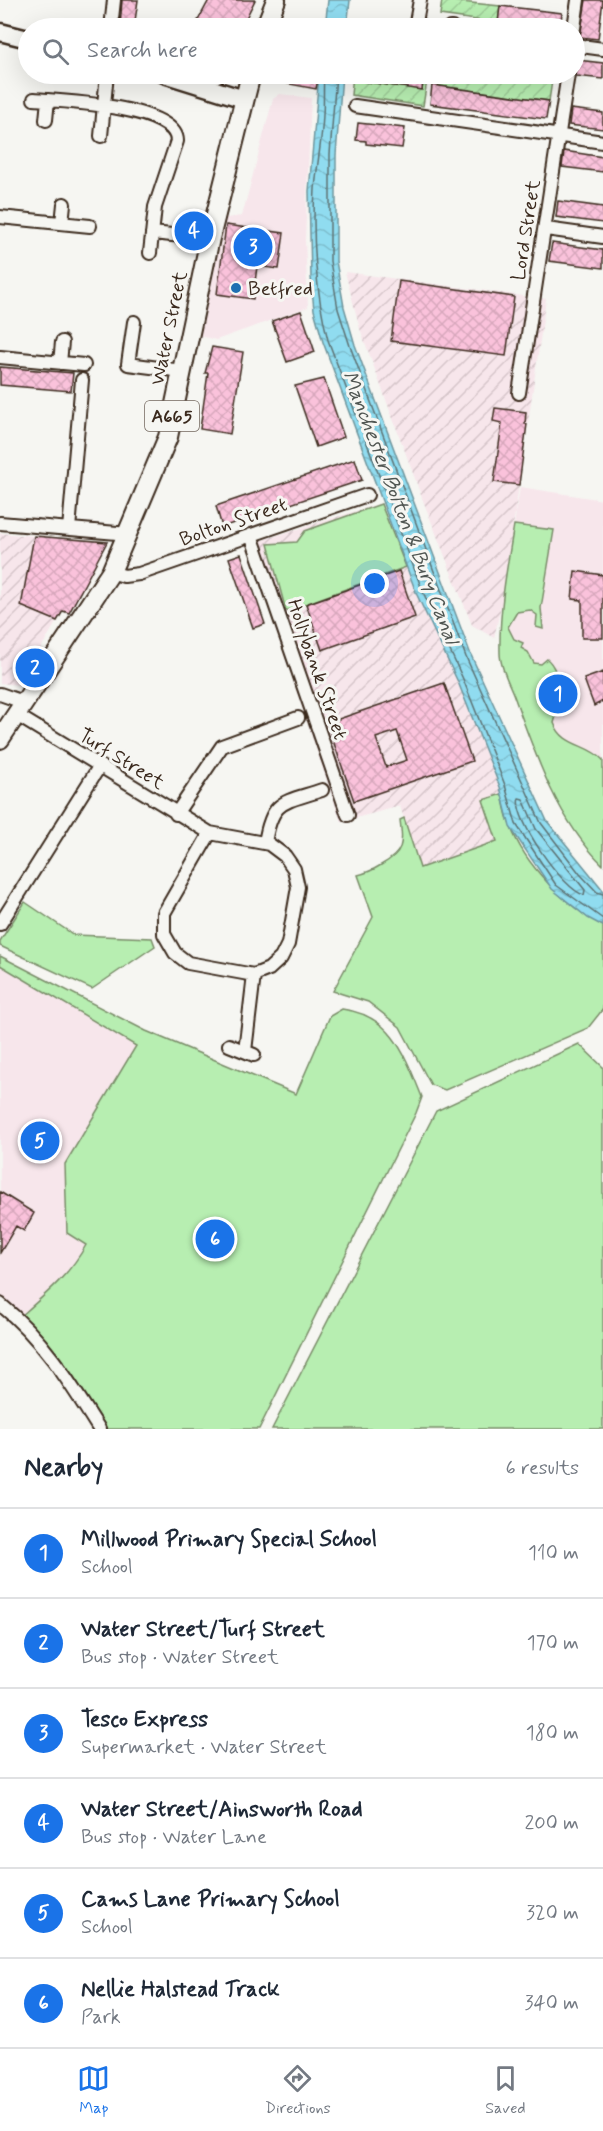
<!DOCTYPE html>
<meta charset="utf-8">
<style>
:root{--surface:#fff;--page:#f2f2f3;--text:#1f2937;--muted:#747a83;--line:#e0e1e3;--accent:#1a73e8}
body{margin:0;font-family:Mynerve,sans-serif;background:var(--page);color:var(--text)}
.you{position:absolute;left:375px;top:584px;width:21px;height:21px;margin:-15px;border:4px solid #fff;border-radius:50%;background:#1a73e8;box-shadow:0 0 0 9px #1a73e833}
.badge{display:grid;place-items:center;width:39px;height:39px;border-radius:50%;background:var(--accent);color:#fff;font-size:20px;font-weight:700}
.pin{position:absolute;translate:-50% -50%;border:3px solid #fff;box-shadow:0 2px 6px #0006}
.list{margin:0;padding:0;list-style:none}
h2{display:flex;justify-content:space-between;align-items:center;height:78px;margin:0;padding:0 24px;font-size:26px}
h2 small{font-size:20px;font-weight:400;color:var(--muted)}
.list li{display:grid;grid-template-columns:39px 1fr auto;gap:18px;align-items:center;box-sizing:border-box;height:90px;padding:0 24px;border-top:2px solid var(--line)}
.list b{display:block;font-size:22px;white-space:nowrap}
.list p{margin:0;font-size:20px;white-space:nowrap;color:var(--muted)}
.list em{font-size:20px;font-style:normal;color:var(--muted)}
.icon{flex:none;width:33px;height:33px;fill:none;stroke:currentColor;stroke-width:2;stroke-linecap:round;stroke-linejoin:round}
.map{position:relative;flex:none;width:603px;height:1429px;overflow:hidden}
.search{position:absolute;background:var(--surface);box-shadow:0 6px 24px #0002;left:18px;right:18px;top:18px;height:66px;display:flex;align-items:center;gap:15px;box-sizing:border-box;padding:0 21px;border-radius:33px;color:var(--muted);font-size:22px}
.sheet{height:618px;background:var(--surface)}
nav{display:flex;justify-content:space-around;align-items:center;box-sizing:border-box;height:84px;border-top:2px solid var(--line);background:var(--surface);font-size:16px;color:var(--muted)}
nav a{display:grid;justify-items:center;gap:3px}
nav .on{color:var(--accent)}
.map>svg:first-child{display:block}
</style>
<div class="map">
<svg width="603" height="1429" viewBox="0 0 603 1429">
<defs>
<pattern id="industrial-furrows" width="10" height="10" patternUnits="userSpaceOnUse" patternTransform="scale(1.5)"><rect width="10" height="10" fill="#f7e6eb"/><path d="M-1 1l2-2M0 10L10 0M9 11l2-2" fill="none" stroke="#d5c5c9"/></pattern>
<pattern id="garden-furrows" width="10" height="10" patternUnits="userSpaceOnUse" patternTransform="scale(1.5)"><rect width="10" height="10" fill="#b7eeb1"/><path d="M-1 1l2-2M0 10L10 0M9 11l2-2" fill="none" stroke="#9ecc98"/></pattern>
<pattern id="water-waves" width="16" height="10" patternUnits="userSpaceOnUse" patternTransform="scale(1.5)"><rect width="16" height="10" fill="#90dcf0"/><path d="M0 5q4-4 8 0t8 0" fill="none" stroke="#7dbdcd"/></pattern>
<pattern id="building-cross-hatch" width="8" height="8" patternUnits="userSpaceOnUse" patternTransform="scale(1.5)"><rect width="8" height="8" fill="#fac2db"/><path d="M0 0l8 8M0 8l8-8" fill="none" stroke="#d7a7bc"/></pattern>
</defs>
<rect width="100%" height="100%" fill="#f6f6f2"/>
<filter id="ink" filterUnits="userSpaceOnUse"><feTurbulence type="fractalNoise" baseFrequency=".0167" numOctaves="2"/><feDisplacementMap in="SourceGraphic" scale="12" xChannelSelector="R" yChannelSelector="G"/><feConvolveMatrix kernelMatrix="1 2 1 2 8 2 1 2 1" color-interpolation-filters="sRGB"/></filter>
<g filter="url(#ink)">
<path fill="#f7e6eb" d="M280 94 311 98 305 240 308 307 216 340 200 336 226 218 242 216 273 99Z
M520 487 603 500V865L570 822 558 801 536 757 500 659 502 602Z
M0 965 137 1046 65 1164 86 1244 76 1263 61 1280 21 1316 0 1298Z"/>
<path fill="url(#industrial-furrows)" d="M345 272 546 299 502 602 494 638 472 625 422 498 360 329Z
M381 503 417 595 458 682 502 794 483 800 498 841 420 869 400 806 341 822 247 545Z
M0 533 34 536 21 606 57 621 19 685 0 683Z"/>
<path fill="#b7eeb1" stroke="#798c68" stroke-width="1.5" d="M381 504 406 567 286 611 268 544 297 542 305 531Z
M514 525 554 530 541 608 543 629 536 627 537 615 530 610 517 612 508 627 514 639 523 643 521 648 528 652 534 663 541 664 547 659C556 666 554 676 566 683L554 723C563 747 587 743 603 760V865C558 821 535 755 514 696 509 683 500 667 500 653 499 610 507 567 514 525Z
M502 794C504 804 506 816 510 825 525 866 566 906 603 926V1009L588 1028 445 1090 431 1085 400 1027 368 1002 333 991 373 917 358 875C367 873 373 870 381 865 404 852 403 844 400 820L404 818 420 868 497 841 483 800Z
M25 902 74 935 152 938 155 946 92 989 0 946V941Z
M0 956 146 1031 296 1094 330 1016 342 1009C392 1015 405 1055 422 1097L416 1113 259 1429H107L50 1346 21 1316C46 1294 70 1274 86 1245L67 1233 65 1164 136 1046 0 965Z
M579 1044 603 1067V1429H272L436 1111Z"/>
<path fill="url(#garden-furrows)" stroke="#798c68" stroke-width="1.5" d="M442 0 500 6 498 23 440 15Z
M353 74 355 80 421 90 424 74H428L423 106 351 95Z
M434 74H553L549 101 432 85Z"/>
<path fill="url(#water-waves)" stroke="#6e959c" stroke-width="1.5" d="M328 0H350L347 28H325Z
M319 74H342L336 155V261L344 307 355 345 471 655 547 821 603 890V926L588 918 552 889 510 827 500 787 458 682 417 595 323 342 314 310 311 277 309 191Z"/>
<g fill="none" stroke-linecap="round" stroke-linejoin="round">
<path stroke="#5d7172" stroke-width="1.5" d="M324 74C323 87 324 101 323 115 322 140 317 164 315 189 312 237 316 294 328 340L423 592 463 679 505 785 516 824 556 885 603 919
M336 74 330 154V261L338 309 350 346 466 657 541 823 580 874 597 892 603 894
M519 798 523 799 536 829 585 890 584 895C564 891 512 817 519 798Z"/>
</g>
<path fill="url(#building-cross-hatch)" stroke="#3b2a1e" stroke-width="1.5" fill-rule="evenodd" d="M122 0H138L134 28H120Z
M209 0H255L241 28H194Z
M586 0H603L598 39 580 37Z
M500 6 562 13 560 28 498 23Z
M577 60 603 63V79L576 76Z
M263 74H319L316 89 263 79Z
M355 74H424L422 90 355 80Z
M432 85 549 101 546 119 430 104Z
M571 109 603 113V129L569 125Z
M358 123 405 128 402 148 366 144V141L356 140Z
M564 151 603 157V172L562 167Z
M558 201 603 207V223L556 217Z
M226 225 284 233 279 269 257 266 253 299 217 294Z
M552 243 603 250V268L549 261Z
M399 281 514 297 506 356 391 341Z
M301 311 315 352 287 362 272 321Z
M212 347 243 352 230 434 200 429 208 373H205Z
M0 367 73 373 71 391 0 385Z
M324 379 344 437 316 447 295 386Z
M495 408 526 412 525 424H527L519 485 494 482 502 423 493 421Z
M355 459 362 480 222 527 216 506Z
M34 536 107 542 69 613 63 611 57 621 21 606Z
M241 554 265 624 253 628 229 558Z
M399 571 415 617 322 650 306 604Z
M575 571 603 575V638H582V600L572 599Z
M603 672V701L594 706 584 679Z
M444 683 472 761 354 801 327 723ZM397 731 407 760 386 767 376 738Z
M0 1192 34 1213 24 1231 16 1226 0 1253Z"/>
<g fill="none" stroke-linecap="round" stroke-linejoin="round">
<g stroke="#3b2a1e" stroke-width="16">
<path id="street" d="M111 28 114 0
M415 28 420 0
M450 28H452
M574 28 578 0
M574 45 603 49
M34 99C61 101 176 106 177 141L155 207 150 253
M355 106 603 142
M46 120 48 100
M101 136 107 74
M0 217 90 226
M62 223 64 204
M546 229 603 237
M152 233 182 236
M134 322 128 364 182 371
M0 357 84 365
M60 363 62 342
M519 393 568 74
M0 523 129 534
M69 529 82 380
M251 535 348 815
M111 572 124 576 139 574 367 495
M0 694 23 702
M15 714 210 833 269 844 285 856 294 869 298 887 288 944 281 958 269 969 254 975 188 963 175 953 164 934V913L210 833
M176 814 222 746 298 718
M265 843C272 799 283 803 322 790
M0 924 99 767
M229 1045 254 1055
M245 1051 254 975
M0 1304C44 1340 69 1381 99 1429"/>
</g>
<g stroke="#3b2a1e" stroke-width="21">
<path id="secondary" d="M0 32 28 39
M164 74 244 99
M188 79 217 74"/>
</g>
<g stroke="#3b2a1e" stroke-width="22">
<path id="primary" d="M265 28 276 0
M0 739 111 572 168 437 210 238 251 74"/>
</g>
<use href="#street" stroke="#f6f6f2" stroke-width="12"/>
<use href="#secondary" stroke="#f6f6f2" stroke-width="16"/>
<use href="#primary" stroke="#f6f6f2" stroke-width="18"/>
</g>
</g>
<circle fill="#1f6fb2" stroke="#f6f6f2" stroke-width="2" cx="236" cy="288" r="6"/>
<g text-anchor="middle" stroke-width="6" stroke-linejoin="round" paint-order="stroke">
<rect fill="#f6f6f2" stroke="#73675e" stroke-width="1.5" x="145" y="401" width="54" height="30" rx="4.5"/>
<g font-size="18" font-weight="bold" fill="#3b2a1e">
<text x="172" y="422">A665</text>
</g>
<g font-size="20" fill="#3b2a1e" stroke="#f6f6f2">
<text transform="translate(525 230) rotate(-81)" y="7">Lord Street</text>
<text transform="translate(168 328) rotate(-78)" y="7">Water Street</text>
<text transform="translate(233 521) rotate(-19)" y="7">Bolton Street</text>
<text transform="translate(318 669) rotate(71)" y="7">Hollybank Street</text>
<text transform="translate(122 758) rotate(32)" y="7">Turf Street</text>
</g>
<g font-size="20" fill="#3b2a1e" stroke="#f6f6f2" text-anchor="start">
<text x="248" y="295">Betfred</text>
</g>
<g font-size="21" font-style="italic" fill="#505652" stroke="#f6f6f2">
<text transform="translate(401 507) rotate(69)" y="7">Manchester Bolton &amp; Bury Canal</text>
</g>
</g>
</svg>
<div class="you"></div>
<div class="pin badge" style="left:558px;top:694px">1</div>
<div class="pin badge" style="left:35px;top:668px">2</div>
<div class="pin badge" style="left:253px;top:247px">3</div>
<div class="pin badge" style="left:194px;top:231px">4</div>
<div class="pin badge" style="left:40px;top:1141px">5</div>
<div class="pin badge" style="left:215px;top:1239px">6</div>
<div class="search"><svg class="icon" aria-label="search" viewBox="0 0 24 24"><circle cx="10" cy="10" r="6"/><path d="M15 15l6 6"/></svg>Search here</div>
</div>
<section class="sheet">
<h2>Nearby<small>6 results</small></h2>
<ul class="list">
<li><span class="badge">1</span><div><b>Millwood Primary Special School</b><p>School</p></div><em>110 m</em></li>
<li><span class="badge">2</span><div><b>Water Street/Turf Street</b><p>Bus stop · Water Street</p></div><em>170 m</em></li>
<li><span class="badge">3</span><div><b>Tesco Express</b><p>Supermarket · Water Street</p></div><em>180 m</em></li>
<li><span class="badge">4</span><div><b>Water Street/Ainsworth Road</b><p>Bus stop · Water Lane</p></div><em>200 m</em></li>
<li><span class="badge">5</span><div><b>Cams Lane Primary School</b><p>School</p></div><em>320 m</em></li>
<li><span class="badge">6</span><div><b>Nellie Halstead Track</b><p>Park</p></div><em>340 m</em></li>
</ul>
</section>
<nav>
<a class="on"><svg class="icon" aria-label="map" viewBox="0 0 24 24"><path d="M3 6l6-2 6 2 6-2v14l-6 2-6-2-6 2zM9 4v14M15 6v14"/></svg>Map</a>
<a><svg class="icon" aria-label="directions" viewBox="0 0 24 24"><path d="M12 3l9 9-9 9-9-9zM9 14v-3h6M13 9l2 2-2 2"/></svg>Directions</a>
<a><svg class="icon" aria-label="saved" viewBox="0 0 24 24"><path d="M7 4h10v16l-5-4-5 4z"/></svg>Saved</a>
</nav>
